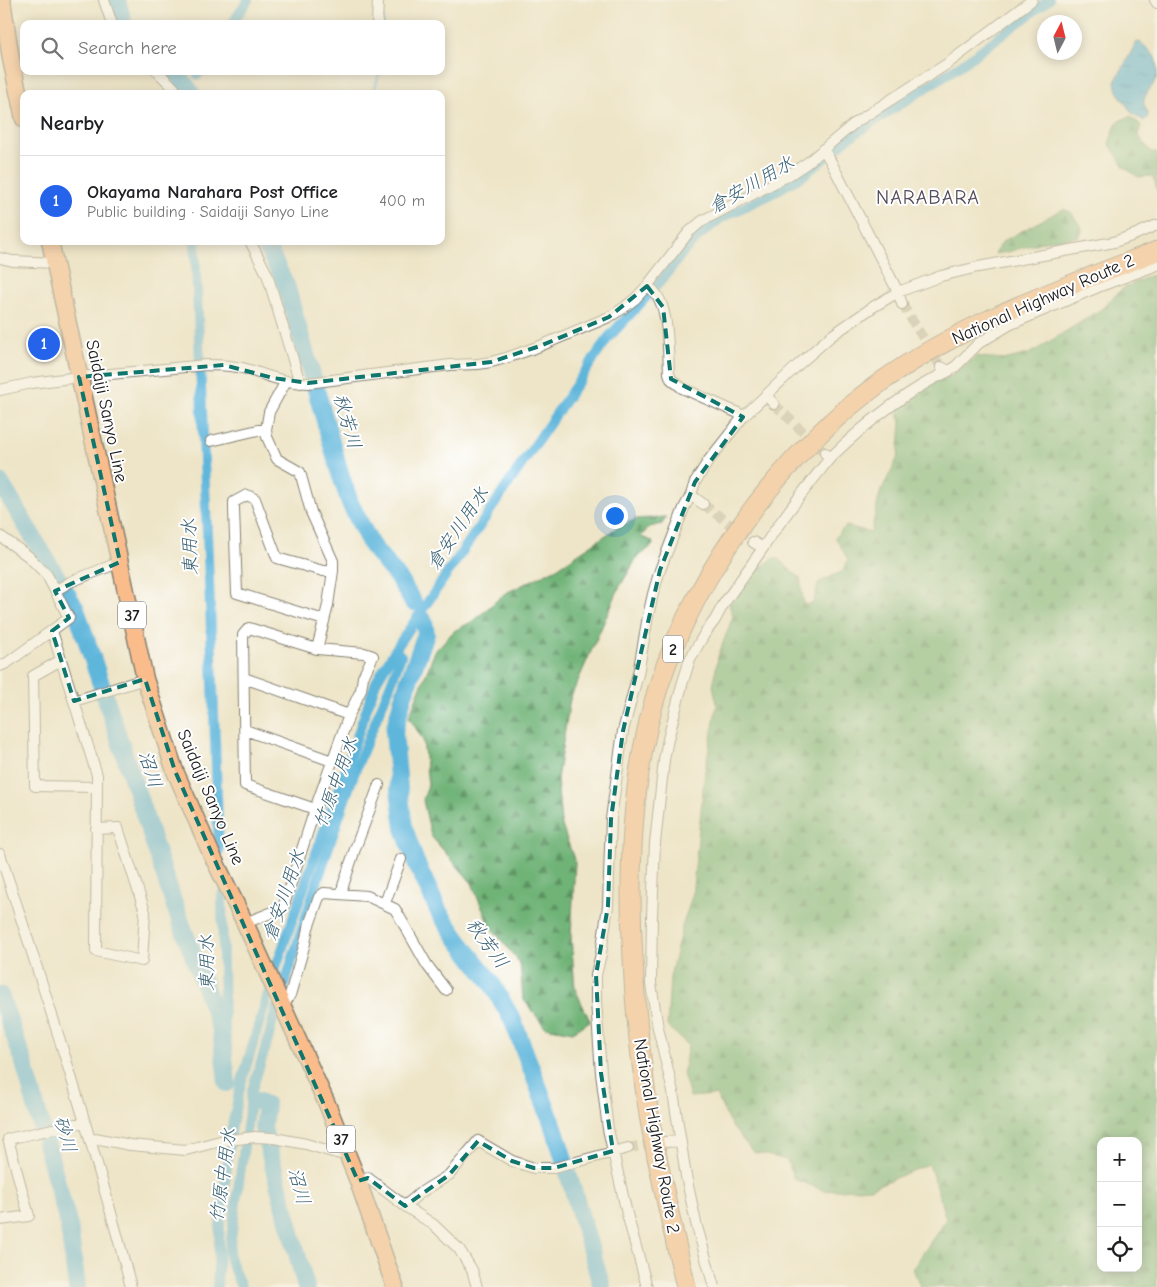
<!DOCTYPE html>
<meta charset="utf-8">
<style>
:root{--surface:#fff;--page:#f2f2f2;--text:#202124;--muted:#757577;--line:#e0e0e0;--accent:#2563eb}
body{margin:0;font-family:"Comic Neue","Klee One",sans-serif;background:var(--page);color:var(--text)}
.controls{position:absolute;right:15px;bottom:15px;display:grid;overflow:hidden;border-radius:10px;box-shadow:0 2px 12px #0003}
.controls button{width:45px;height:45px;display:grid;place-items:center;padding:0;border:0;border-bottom:1px solid var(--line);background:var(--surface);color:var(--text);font:25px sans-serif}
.compass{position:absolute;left:1037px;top:15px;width:45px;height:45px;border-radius:50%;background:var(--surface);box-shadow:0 2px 12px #0003;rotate:7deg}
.you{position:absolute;left:614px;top:515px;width:18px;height:18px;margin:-12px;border:4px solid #fff;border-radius:50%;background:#1a73e8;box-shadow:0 0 0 8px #1a73e833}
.badge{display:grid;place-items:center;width:32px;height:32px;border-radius:50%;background:var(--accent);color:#fff;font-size:16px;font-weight:700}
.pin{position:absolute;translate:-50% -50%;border:2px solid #fff;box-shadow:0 1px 5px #0006}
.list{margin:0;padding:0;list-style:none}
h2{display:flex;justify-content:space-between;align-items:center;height:65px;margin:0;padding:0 20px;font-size:21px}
h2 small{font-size:16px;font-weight:400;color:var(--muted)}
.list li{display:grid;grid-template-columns:32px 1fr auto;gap:15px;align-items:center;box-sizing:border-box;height:90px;padding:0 20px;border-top:1px solid var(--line)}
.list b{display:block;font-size:19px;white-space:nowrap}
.list p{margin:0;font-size:16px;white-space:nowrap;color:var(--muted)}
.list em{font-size:16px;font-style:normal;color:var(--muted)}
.icon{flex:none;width:28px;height:28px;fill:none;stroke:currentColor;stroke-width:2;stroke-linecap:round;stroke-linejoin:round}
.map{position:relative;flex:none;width:1157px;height:1287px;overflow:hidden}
.search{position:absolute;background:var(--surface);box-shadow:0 2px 12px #0003;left:20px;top:20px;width:425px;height:55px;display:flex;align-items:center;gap:12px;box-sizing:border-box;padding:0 18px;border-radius:10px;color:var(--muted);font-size:19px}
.panel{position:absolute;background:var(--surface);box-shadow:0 2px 12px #0003;left:20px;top:90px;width:425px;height:155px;border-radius:10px}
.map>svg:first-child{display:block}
</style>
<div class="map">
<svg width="1157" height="1287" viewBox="0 0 1157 1287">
<defs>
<pattern id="forest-firs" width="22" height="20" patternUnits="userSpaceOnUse" patternTransform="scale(1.25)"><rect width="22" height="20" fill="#70b377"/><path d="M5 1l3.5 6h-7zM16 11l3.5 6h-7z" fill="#5b9161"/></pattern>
<pattern id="water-ripples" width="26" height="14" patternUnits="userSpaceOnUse" patternTransform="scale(1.25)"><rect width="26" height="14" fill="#5eb6db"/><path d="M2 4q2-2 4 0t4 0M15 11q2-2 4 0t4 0" fill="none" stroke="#4d93b1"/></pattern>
</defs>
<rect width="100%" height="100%" fill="#fff"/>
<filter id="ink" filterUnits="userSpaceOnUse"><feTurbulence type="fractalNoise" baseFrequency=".02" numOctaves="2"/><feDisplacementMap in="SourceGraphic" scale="10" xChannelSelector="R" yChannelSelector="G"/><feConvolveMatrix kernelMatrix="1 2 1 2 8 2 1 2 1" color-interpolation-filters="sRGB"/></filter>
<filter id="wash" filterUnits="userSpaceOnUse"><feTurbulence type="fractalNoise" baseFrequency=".0096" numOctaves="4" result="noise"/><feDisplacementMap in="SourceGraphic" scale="20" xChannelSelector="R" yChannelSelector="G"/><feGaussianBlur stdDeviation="1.12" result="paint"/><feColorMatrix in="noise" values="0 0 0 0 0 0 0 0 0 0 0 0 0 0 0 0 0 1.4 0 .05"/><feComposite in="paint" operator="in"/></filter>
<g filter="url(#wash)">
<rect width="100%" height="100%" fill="#eee5c8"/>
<path fill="url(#forest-firs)" stroke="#46684a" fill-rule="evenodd" d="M1130 116 1141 125 1138 135 1151 152H1157V191L1153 176 1138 177 1124 167 1109 143 1117 122Z
M1063 209 1071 212 1083 230 1078 237 1045 241 1008 252 995 254 1003 241Z
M1157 275V1287H920L913 1268 946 1219 929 1164 871 1188 825 1191 794 1179 787 1160 753 1152 732 1127 716 1095 690 1097 683 1074 688 1045 667 1026 670 977 682 927 692 896 705 771 717 704 713 686 718 656 733 616 729 605 758 568 776 557 800 578 804 605 813 603 819 582 843 571 848 560 835 537 846 526 871 532 880 493 898 457 901 422 895 406 936 380 949 377 977 356 1004 360 1031 353 1100 310 1122 289 1149 276ZM1101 1141H1138V1268H1101Z
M666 517 662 524 649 527 641 537 652 541 653 545 636 559 619 588 570 699 557 779 561 823 575 862 571 936 575 989 590 1021 573 1032 545 1027 523 999 520 963 489 925 472 883 431 836 423 800 428 785 423 740 409 717 435 651 454 631 475 620 504 594 557 568 618 527 637 519Z"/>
<path fill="url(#water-ripples)" stroke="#3d697c" d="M1140 42C1152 53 1157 54 1157 72 1157 78 1156 81 1152 86 1149 90 1145 95 1144 100 1142 109 1154 113 1144 121L1132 113 1117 91 1115 82 1136 43Z"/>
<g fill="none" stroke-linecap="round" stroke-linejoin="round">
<path stroke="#5eb6db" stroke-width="3" d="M382 6 383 24
M373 94 380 71"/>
<path stroke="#5eb6db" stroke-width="10" d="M232 24 248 0
M198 75 200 71
M195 241 211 630 219 851
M284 986C306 916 328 846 353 777 368 736 387 697 401 656L395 650
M221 1030 224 1020 222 895
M217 1287 220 1225 232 1125 241 1084 276 967 376 682 395 650 608 338 661 281 685 250 700 235 721 218 769 195 804 175 850 137 961 65 1049 0
M241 1287 230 1260 229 1253 252 1090 268 1040 276 1008"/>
<path stroke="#5eb6db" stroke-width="18" d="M117 0 124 24
M173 71 179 76 192 94
M264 241 286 285 340 473 350 503 371 545 399 579 413 602
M0 482 76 609 174 904 221 1030 227 1083
M424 621 426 634 404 694 394 731 399 789 404 828 415 860 439 912 459 941 491 982 513 1021 556 1133 602 1287
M0 995 24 1063 69 1226 77 1287
M257 1101 266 1105 263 1128 306 1287"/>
</g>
</g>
<g filter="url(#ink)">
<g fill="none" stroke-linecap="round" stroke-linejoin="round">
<path stroke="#c4bda6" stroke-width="10" stroke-dasharray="10 5" stroke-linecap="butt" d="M902 304 941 367
M774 404 825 453
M703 504 753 542
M628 1148 657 1143"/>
<g stroke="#858072" stroke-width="12">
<path id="street" d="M104 0 112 24
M1155 0 1157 3
M377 24 378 0
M157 71 174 88 177 94
M823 149 830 160 898 292 902 304
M250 241 267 274 300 383
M0 258 13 261 54 263
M647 286C650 288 654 291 656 294 669 310 668 352 669 373L671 379 682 388 738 413 743 417
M949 371 954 368 979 343 1009 325 1103 285 1157 265
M286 381 269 412 266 430 267 437 277 459 300 472 311 512 333 561V571L328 605 317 649
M0 390 32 383 79 377 206 365C219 365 233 365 246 369 269 376 283 383 308 383L450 365 478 364 491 362 509 357 540 346 609 317 622 309 635 299 647 286 689 232 702 221 789 175 807 163 856 122 947 64 1032 0
M766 395 774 404
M211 441 258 430H266
M830 458C866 423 904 392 949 371L941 367
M691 495 703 504
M0 536 28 556 47 575 69 618 7 663 0 666
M753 542 763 548C783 516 807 487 830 458L825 453
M55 591 70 582 120 562
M324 620 237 593 234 509V502L247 495 255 499 277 558 323 571H333
M52 631 97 775 96 951 142 961 145 912 118 828 96 829
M61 660 33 676 35 786 97 787
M244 678 349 715
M74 701 145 679
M245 730 332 761
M0 854C47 997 93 1141 131 1287
M342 894 343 886 355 849 379 785
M385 903 401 859
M245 923 283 908 315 809 349 715 361 690 363 677 373 656 364 653 317 649 249 628 243 635 245 785 315 809
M282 1004 287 1000 290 995 305 943 308 928 319 897 324 893 367 896 395 909 427 965 446 990
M90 1140 100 1139 130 1145 186 1150 220 1141 255 1137 274 1138 306 1144 336 1153 348 1155
M665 1142 680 1141
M358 1181 368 1178 405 1206 434 1225 459 1249 472 1270 477 1287
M405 1206 420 1193 449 1175 478 1141 512 1161 534 1168H554L628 1148
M0 1220 29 1216 8 1139 84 1122
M647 1287 627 1214 608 1129 601 1073 596 1001V975L601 954 608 906 611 819 623 731 638 674 648 616 653 594 660 570 684 508 691 495 695 482 709 460 743 417 798 365 831 336 873 307 898 292 941 276 978 267 1114 242 1134 235 1157 225
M714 1287 696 1223 686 1176 673 1092 658 1028 651 984 652 916 655 843 664 760 668 739 682 685 690 659 705 633 715 620 723 605 763 548"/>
</g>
<g stroke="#858072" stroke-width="19">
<path id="primary" d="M2 0 11 59 24 119
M50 241 145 679 175 771 211 853 245 923 327 1104 358 1181 395 1287"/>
</g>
<g stroke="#858072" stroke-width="21">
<path id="highway" d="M686 1287C673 1230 659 1173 649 1115 641 1063 635 1012 633 959 628 869 631 776 658 688 679 623 715 560 756 505 792 459 833 416 881 382 965 322 1062 288 1157 251"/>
</g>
<use href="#street" stroke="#fff" stroke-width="10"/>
<use href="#primary" stroke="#fabc8b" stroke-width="16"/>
<use href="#highway" stroke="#fabc8b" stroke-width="19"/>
</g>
</g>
<path d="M0 0H1157V1287H0ZM647 286 663 307 671 379 743 417 695 482 660 570 623 731 611 819 608 906 596 975 601 1073 613 1151 554 1168H534L512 1161 478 1141 449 1175 405 1206 368 1178 358 1181 175 771 145 679 74 701 52 631 69 618 55 591 120 562 79 377 224 365 273 378 308 383 491 362 540 346 609 317Z" fill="#eee5c8" fill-opacity=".55" fill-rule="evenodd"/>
<path fill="none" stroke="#0f766e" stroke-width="4" stroke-dasharray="10 6" stroke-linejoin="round" d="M647 286 663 307 671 379 743 417 695 482 660 570 623 731 611 819 608 906 596 975 601 1073 613 1151 554 1168H534L512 1161 478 1141 449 1175 405 1206 368 1178 358 1181 175 771 145 679 74 701 52 631 69 618 55 591 120 562 79 377 224 365 273 378 308 383 491 362 540 346 609 317Z"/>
<g text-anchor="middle" stroke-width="4" stroke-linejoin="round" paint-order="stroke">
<g fill="#fff" stroke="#606060" stroke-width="1">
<rect x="118" y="601.5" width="28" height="27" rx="4"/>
<rect x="663" y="635.5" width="20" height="27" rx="4"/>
<rect x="327" y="1125.5" width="28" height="27" rx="4"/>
</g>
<g font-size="16" font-weight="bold" fill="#1c1c1c">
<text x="132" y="621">37</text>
<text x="673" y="655">2</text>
<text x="341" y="1145">37</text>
</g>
<g font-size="18" fill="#1c1c1c" stroke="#fff">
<text transform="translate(1043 299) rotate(-24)" y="6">National Highway Route 2</text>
<text transform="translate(107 411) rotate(78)" y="6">Saidaiji Sanyo Line</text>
<text transform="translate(211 797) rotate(67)" y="6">Saidaiji Sanyo Line</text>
<text transform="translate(657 1136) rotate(80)" y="6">National Highway Route 2</text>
</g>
<g font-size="19" font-style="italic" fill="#3a6172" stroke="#fff">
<text transform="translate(751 184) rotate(-30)" y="7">倉安川用水</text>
<text transform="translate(348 421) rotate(74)" y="7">秋芳川</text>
<text transform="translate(457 528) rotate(-56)" y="7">倉安川用水</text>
<text transform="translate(189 547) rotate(-92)" y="7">東用水</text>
<text transform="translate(151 769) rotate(72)" y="7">沼川</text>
<text transform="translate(335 782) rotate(-70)" y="7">竹原中用水</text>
<text transform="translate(283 895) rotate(-71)" y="7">倉安川用水</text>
<text transform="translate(488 943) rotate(54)" y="7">秋芳川</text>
<text transform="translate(206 963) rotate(-91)" y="7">東用水</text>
<text transform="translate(66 1134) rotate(75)" y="7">砂川</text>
<text transform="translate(222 1175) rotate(-82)" y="7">竹原中用水</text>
<text transform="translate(300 1186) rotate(75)" y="7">沼川</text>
</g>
<g font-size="20" letter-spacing="1" fill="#534c5b" stroke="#fff">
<text x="928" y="204">NARABARA</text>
</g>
</g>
</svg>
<div class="controls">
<button>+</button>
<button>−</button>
<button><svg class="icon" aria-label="locate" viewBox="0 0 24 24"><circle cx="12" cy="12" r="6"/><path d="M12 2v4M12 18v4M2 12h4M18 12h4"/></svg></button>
</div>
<svg class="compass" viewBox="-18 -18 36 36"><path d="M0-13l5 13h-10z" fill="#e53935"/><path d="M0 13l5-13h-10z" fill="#757577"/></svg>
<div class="you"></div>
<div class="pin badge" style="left:44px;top:344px">1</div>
<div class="search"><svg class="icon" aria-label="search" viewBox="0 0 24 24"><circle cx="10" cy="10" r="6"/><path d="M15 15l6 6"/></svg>Search here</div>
<section class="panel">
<h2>Nearby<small></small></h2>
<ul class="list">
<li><span class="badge">1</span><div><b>Okayama Narahara Post Office</b><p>Public building · Saidaiji Sanyo Line</p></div><em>400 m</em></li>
</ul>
</section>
</div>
